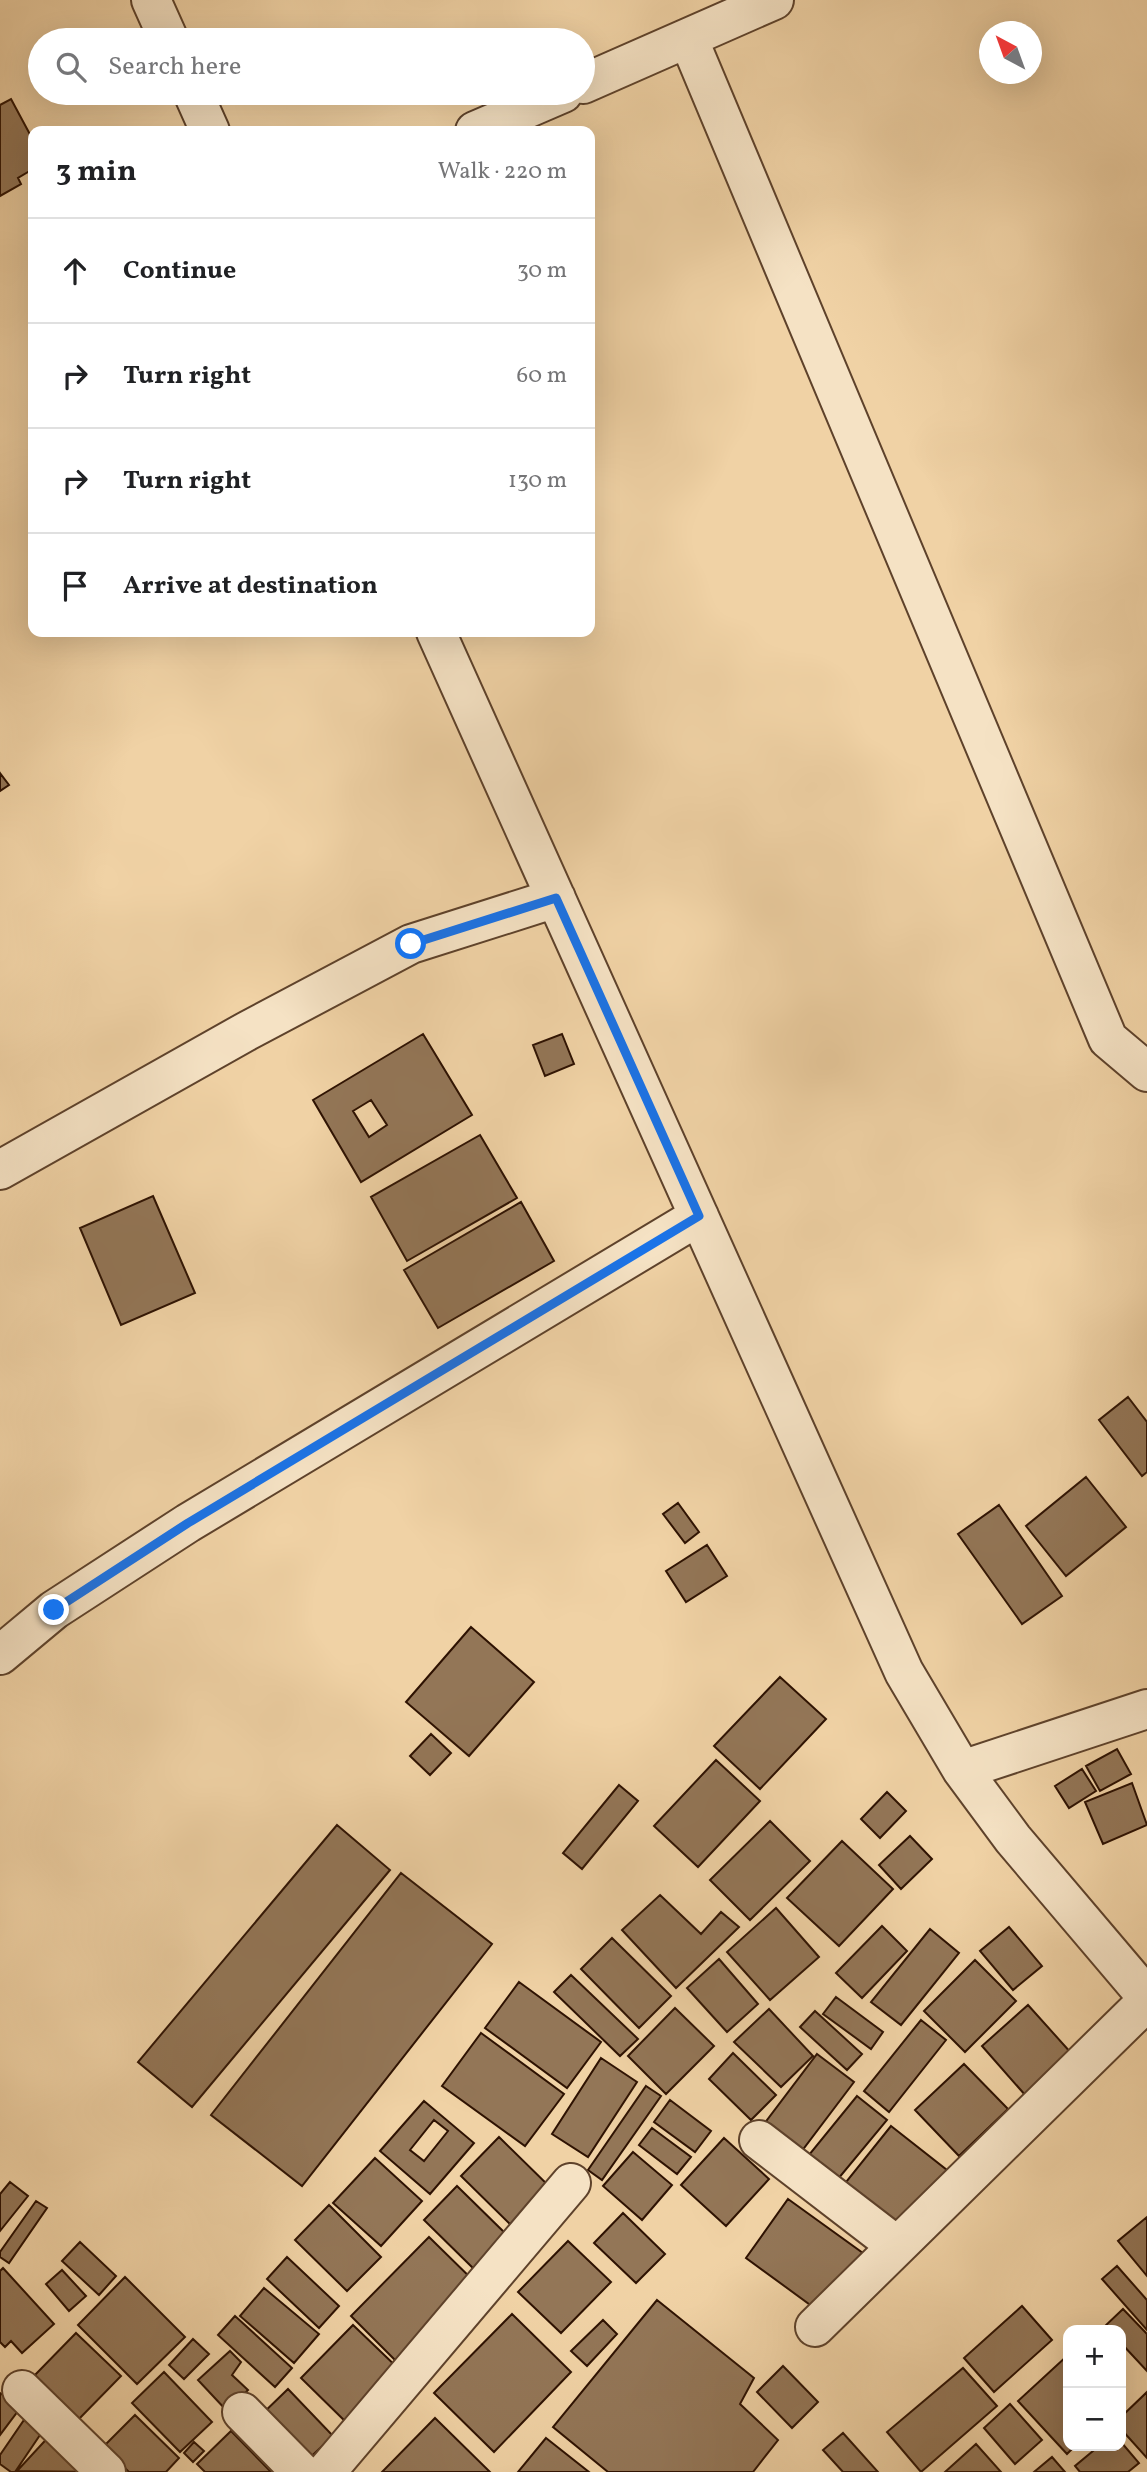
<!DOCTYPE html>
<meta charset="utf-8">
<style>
:root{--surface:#fff;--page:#f6f6f6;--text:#202124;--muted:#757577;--line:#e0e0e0}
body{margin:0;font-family:Vollkorn,serif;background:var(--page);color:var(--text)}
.controls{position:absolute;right:21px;bottom:21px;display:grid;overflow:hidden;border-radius:14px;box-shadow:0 7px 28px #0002}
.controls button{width:63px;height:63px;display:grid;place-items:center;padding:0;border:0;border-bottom:2px solid var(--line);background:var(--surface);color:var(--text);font:35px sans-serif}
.compass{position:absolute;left:979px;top:21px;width:63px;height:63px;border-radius:50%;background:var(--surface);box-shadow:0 7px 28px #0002;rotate:319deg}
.stop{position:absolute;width:21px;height:21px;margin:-16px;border:5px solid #1a73e8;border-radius:50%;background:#fff}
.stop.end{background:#1a73e8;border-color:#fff;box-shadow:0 2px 7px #0008}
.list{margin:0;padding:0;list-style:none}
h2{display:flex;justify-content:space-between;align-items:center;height:91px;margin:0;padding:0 28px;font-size:30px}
h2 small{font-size:23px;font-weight:400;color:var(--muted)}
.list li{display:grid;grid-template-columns:46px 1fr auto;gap:21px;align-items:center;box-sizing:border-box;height:105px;padding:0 28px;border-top:2px solid var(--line)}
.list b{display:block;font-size:26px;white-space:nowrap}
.list em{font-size:23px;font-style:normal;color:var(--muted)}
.icon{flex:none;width:38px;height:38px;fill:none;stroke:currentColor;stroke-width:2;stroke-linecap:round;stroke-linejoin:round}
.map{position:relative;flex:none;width:1147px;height:2472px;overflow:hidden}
.search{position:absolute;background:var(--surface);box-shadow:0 7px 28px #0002;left:28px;top:28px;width:567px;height:77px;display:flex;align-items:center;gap:18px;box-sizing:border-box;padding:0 24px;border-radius:38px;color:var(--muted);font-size:26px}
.panel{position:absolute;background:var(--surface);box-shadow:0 7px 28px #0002;left:28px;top:126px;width:567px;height:511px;border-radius:14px}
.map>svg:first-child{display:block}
</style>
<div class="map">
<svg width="1147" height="2472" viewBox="0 0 1147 2472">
<rect width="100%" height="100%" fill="#f0d2a5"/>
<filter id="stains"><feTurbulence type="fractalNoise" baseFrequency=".00286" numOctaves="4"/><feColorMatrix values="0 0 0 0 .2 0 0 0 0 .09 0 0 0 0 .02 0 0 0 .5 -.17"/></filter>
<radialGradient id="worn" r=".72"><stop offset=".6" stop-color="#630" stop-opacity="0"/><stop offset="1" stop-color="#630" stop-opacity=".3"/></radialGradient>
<path fill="#937657" stroke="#2e1202" stroke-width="2" fill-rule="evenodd" d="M11 99 33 140V169L18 178 21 184 0 196V105Z
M0 773 9 785 0 791Z
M423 1034 472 1115 361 1182 313 1100ZM371 1100 387 1125 369 1137 353 1111Z
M562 1034 574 1064 545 1076 533 1045Z
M480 1135 517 1198 407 1261 371 1197Z
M153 1196 195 1293 121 1325 80 1228Z
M521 1202 554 1261 438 1328 404 1270Z
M1128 1397 1147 1422V1472L1142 1476 1099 1420Z
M1086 1477 1126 1527 1066 1576 1026 1526Z
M678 1503 699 1532 685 1543 663 1514Z
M999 1505 1062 1596 1022 1624 958 1534Z
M707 1545 727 1576 686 1602 666 1571Z
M471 1627 534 1682 469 1756 406 1702Z
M780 1677 826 1719 760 1789 714 1746Z
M431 1734 451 1753 430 1775 410 1756Z
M1117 1749 1131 1774 1100 1791 1086 1766Z
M716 1760 760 1801 698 1867 654 1826Z
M1082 1769 1096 1791 1069 1808 1055 1786Z
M1132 1783 1147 1825 1103 1844 1085 1802Z
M619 1785 638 1801 582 1869 563 1853Z
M887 1792 906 1811 880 1838 861 1819Z
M770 1821 810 1861 750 1920 710 1880Z
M337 1825 390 1870 192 2107 138 2062Z
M910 1836 932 1859 901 1889 879 1865Z
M842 1841 893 1889 839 1946 787 1898Z
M401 1873 492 1944 302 2186 211 2115Z
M660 1895 701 1934 721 1912 739 1927 676 1988 622 1930Z
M776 1908 819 1957 770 2000 727 1952Z
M882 1926 907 1951 862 1998 836 1973Z
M1009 1927 1042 1966 1013 1990 980 1951Z
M930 1929 959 1953 901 2025 871 2002Z
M612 1938 671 1996 639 2028 581 1969Z
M719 1959 758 2004 727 2032 687 1988Z
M975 1960 1016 2001 965 2052 924 2011Z
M571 1975 638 2039 620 2056 554 1992Z
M519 1982 601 2042 567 2088 485 2028Z
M836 1997 883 2032 871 2049 823 2014Z
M1028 2005 1072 2054 1026 2096 982 2046Z
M675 2008 714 2046 666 2094 628 2056Z
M769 2009 813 2056 781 2087 734 2042Z
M815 2011 862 2054 847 2070 800 2027Z
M921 2020 946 2040 889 2112 864 2091Z
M481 2033 564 2094 525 2146 442 2086Z
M733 2053 776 2095 751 2120 709 2079Z
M817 2054 854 2082 798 2156 761 2128Z
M601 2058 637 2082 588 2157 552 2134Z
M964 2064 1008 2109 959 2156 915 2110Z
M646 2086 661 2096 602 2180 588 2170Z
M857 2096 887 2120 833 2185 804 2161Z
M670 2100 711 2131 695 2152 654 2122Z
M424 2101 474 2143 430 2194 380 2151ZM434 2120 448 2131 424 2161 410 2150Z
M891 2126 952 2174 899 2241 838 2192Z
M652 2128 691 2157 677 2174 639 2145Z
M499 2137 554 2191 516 2230 461 2176Z
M724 2138 769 2179 726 2226 681 2185Z
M633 2152 672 2185 642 2220 603 2186Z
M375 2158 422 2201 381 2246 333 2203Z
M10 2182 28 2196 0 2231V2194Z
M457 2186 510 2238 477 2272 424 2220Z
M788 2199 867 2256 824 2315 746 2258Z
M36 2201 47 2208 9 2263 0 2257V2252Z
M329 2205 381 2257 347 2291 295 2240Z
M623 2213 665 2254 636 2283 594 2243Z
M1147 2217V2276L1118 2241Z
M429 2237 481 2288 403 2368 351 2316Z
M568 2241 611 2282 561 2333 518 2292Z
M80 2242 116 2276 99 2295 62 2261Z
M287 2257 339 2306 319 2328 267 2279Z
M1117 2266 1147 2300V2330L1102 2279Z
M3 2268 54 2324 22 2353 11 2341 5 2347 0 2342V2271Z
M62 2270 86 2296 69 2311 46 2284Z
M125 2277 185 2337 137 2384 78 2325Z
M264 2288 319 2334 294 2363 240 2316Z
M657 2300 754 2378 740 2404 778 2440 753 2472H608L553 2427Z
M1022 2306 1052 2340 994 2392 964 2358Z
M1123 2309 1147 2334V2371L1121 2343V2330H1108L1105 2326Z
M512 2314 571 2372 494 2452 434 2393Z
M235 2316 292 2368 275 2387 218 2335Z
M603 2320 617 2334 587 2366 571 2351Z
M353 2325 403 2373 350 2426 301 2378Z
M76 2333 121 2376 76 2422 32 2378Z
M193 2339 209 2354 184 2379 169 2365Z
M230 2351 241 2362 232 2375 248 2390 227 2411 198 2380Z
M1068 2355V2446H1075L1067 2454 1018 2401Z
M783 2366 818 2402 792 2428 757 2392Z
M963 2368 997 2406 921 2472 887 2432Z
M164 2372 212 2422 180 2452 132 2403Z
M288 2389 333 2436 302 2465 257 2419Z
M1147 2392V2458L1121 2429V2417Z
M0 2393 21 2407 0 2435Z
M1010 2404 1042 2440 1015 2464 984 2428Z
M135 2415 179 2458 166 2472H129L103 2447Z
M435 2418 490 2472H382Z
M24 2420 42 2432 15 2472H11L0 2464V2455Z
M54 2431 98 2472 17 2471Z
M231 2431 271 2472H205L197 2464Z
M843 2433 878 2472H843L823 2450Z
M546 2438 589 2472H518Z
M194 2442 204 2451 193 2462 184 2453Z
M1121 2442 1139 2463 1128 2472H1080L1075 2466 1099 2446H1121Z
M976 2444 1001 2472H945Z
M1052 2457 1065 2472H1034Z"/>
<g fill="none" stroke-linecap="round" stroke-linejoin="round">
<g stroke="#5e422b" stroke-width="42">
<path id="minor" d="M151 0 169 40
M688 38 1108 1039 1147 1072
M583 84 774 0
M193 93 210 131
M475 131 563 93
M436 632 904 1672 962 1770 1013 1839 1147 1997
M0 1170 247 1031 411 944 556 898
M0 1655 54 1610 188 1523 699 1216
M962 1770 1147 1709
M759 2140 897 2246
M815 2327 1147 2001
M22 2390 106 2472
M242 2412 301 2472
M326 2472 571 2183"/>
</g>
<use href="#minor" stroke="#f5e2c4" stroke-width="38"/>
</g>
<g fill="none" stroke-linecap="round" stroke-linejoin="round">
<path stroke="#1a73e8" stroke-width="9" d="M54 1610 188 1523 699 1216 556 898 411 944"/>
</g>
<rect width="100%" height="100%" filter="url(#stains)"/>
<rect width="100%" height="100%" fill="url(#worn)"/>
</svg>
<div class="controls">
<button>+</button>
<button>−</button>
</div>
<svg class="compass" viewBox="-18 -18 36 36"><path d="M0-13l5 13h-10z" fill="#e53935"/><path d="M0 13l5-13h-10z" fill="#757577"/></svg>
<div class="stop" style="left:411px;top:944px"></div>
<div class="stop end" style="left:54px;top:1610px"></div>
<div class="search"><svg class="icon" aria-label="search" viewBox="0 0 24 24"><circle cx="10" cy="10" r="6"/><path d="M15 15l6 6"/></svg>Search here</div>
<section class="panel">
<h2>3 min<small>Walk · 220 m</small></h2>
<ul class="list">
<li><svg class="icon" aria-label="ahead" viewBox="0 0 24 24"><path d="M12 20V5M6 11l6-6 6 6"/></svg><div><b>Continue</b></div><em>30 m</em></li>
<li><svg class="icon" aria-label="right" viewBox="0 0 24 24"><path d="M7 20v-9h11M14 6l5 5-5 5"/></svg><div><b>Turn right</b></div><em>60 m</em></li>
<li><svg class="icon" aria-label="right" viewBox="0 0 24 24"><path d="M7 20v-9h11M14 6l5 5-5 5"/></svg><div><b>Turn right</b></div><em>130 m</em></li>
<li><svg class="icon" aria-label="arrive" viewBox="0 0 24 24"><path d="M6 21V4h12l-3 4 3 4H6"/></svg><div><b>Arrive at destination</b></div></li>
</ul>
</section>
</div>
